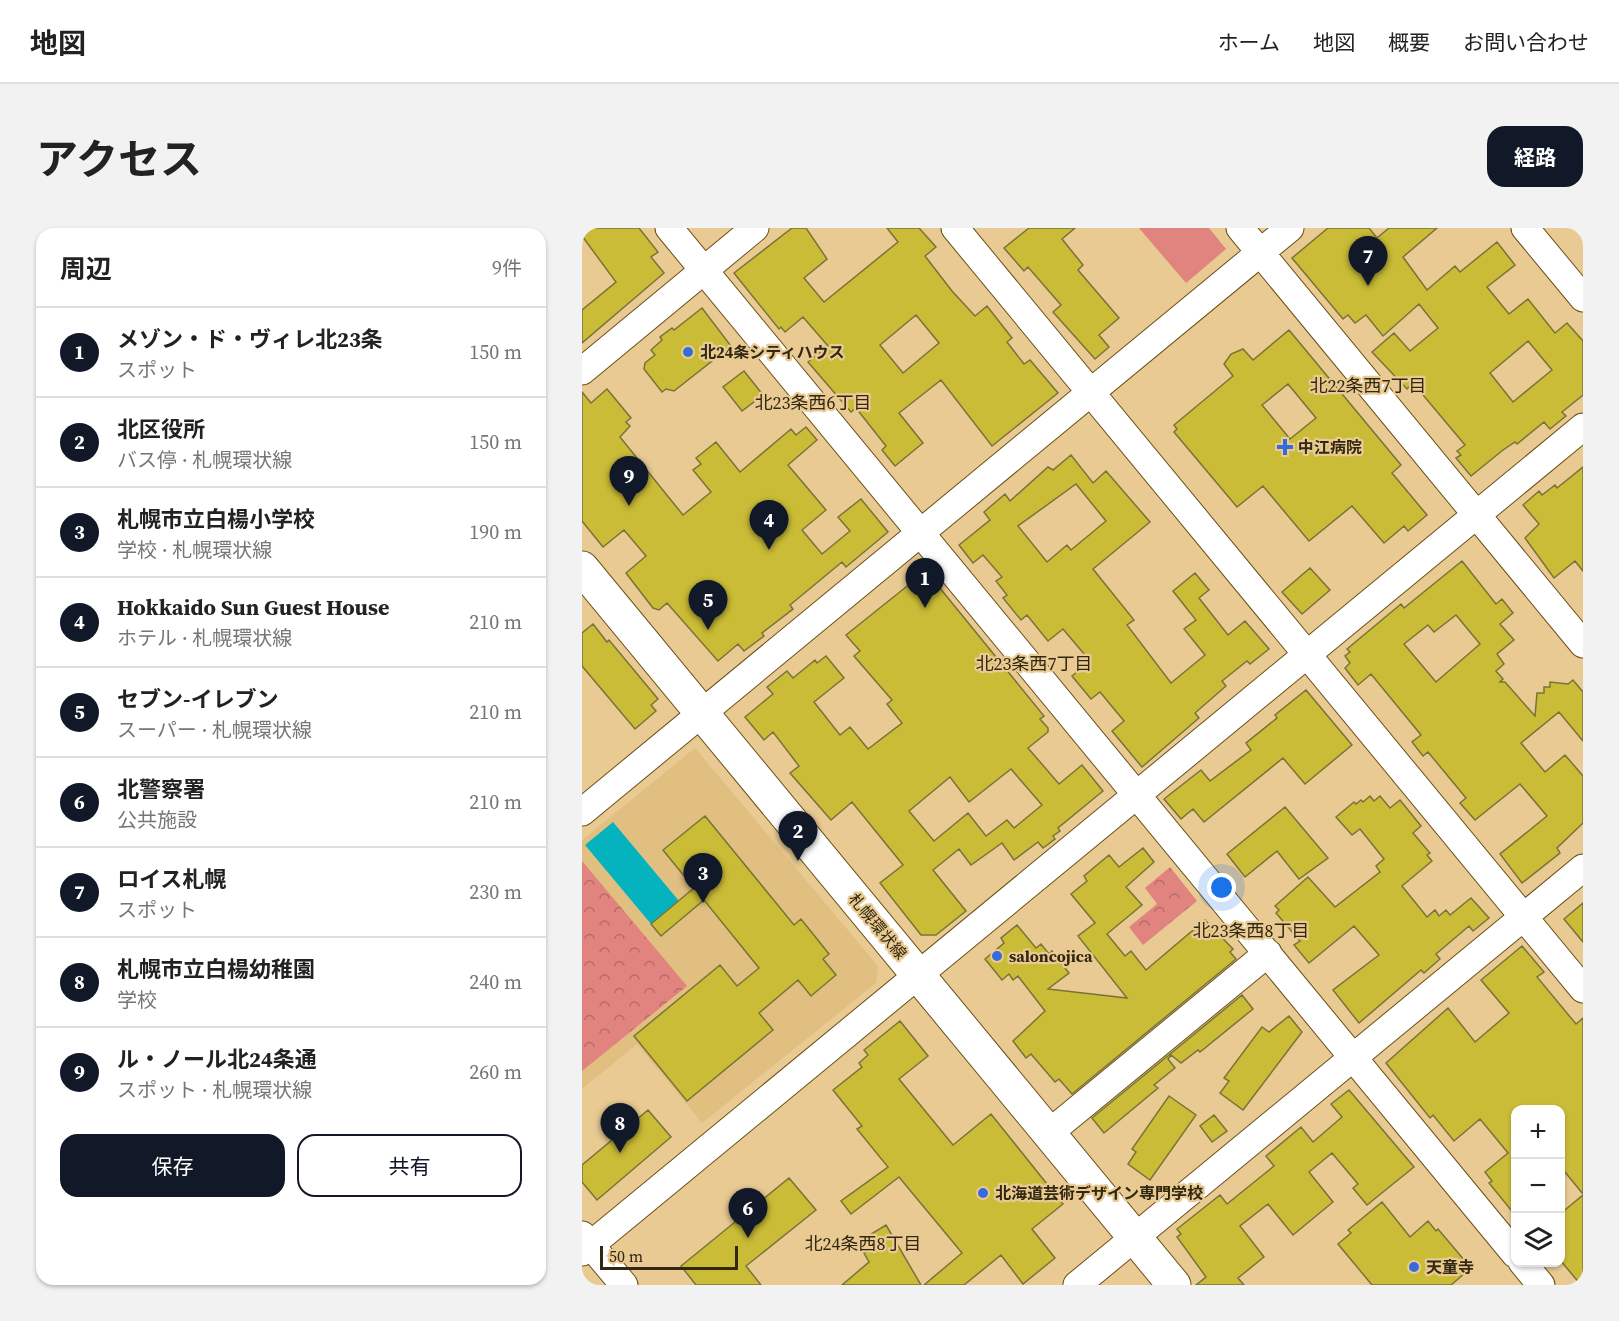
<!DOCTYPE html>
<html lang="ja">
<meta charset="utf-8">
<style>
:root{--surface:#fff;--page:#f2f2f2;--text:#222;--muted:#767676;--line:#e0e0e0;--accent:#111827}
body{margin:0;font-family:"Source Serif 4","Noto Sans JP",serif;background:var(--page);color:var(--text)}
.controls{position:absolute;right:18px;bottom:18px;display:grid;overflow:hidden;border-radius:12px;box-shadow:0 2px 4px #0004}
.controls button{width:54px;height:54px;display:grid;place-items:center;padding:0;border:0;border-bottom:2px solid var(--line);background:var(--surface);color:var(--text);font:30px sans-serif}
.scale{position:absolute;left:18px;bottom:15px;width:138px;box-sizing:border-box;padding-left:6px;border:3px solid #322710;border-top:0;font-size:16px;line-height:21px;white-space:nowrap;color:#322710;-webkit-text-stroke:4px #e8ca92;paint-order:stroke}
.you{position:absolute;left:640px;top:660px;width:21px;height:21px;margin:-15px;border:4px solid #fff;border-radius:50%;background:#1a73e8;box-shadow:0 0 0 9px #1a73e833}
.badge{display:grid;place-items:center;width:39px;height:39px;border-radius:50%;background:var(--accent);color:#fff;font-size:20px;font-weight:700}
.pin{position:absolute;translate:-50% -50px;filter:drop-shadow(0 2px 3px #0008)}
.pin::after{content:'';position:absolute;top:32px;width:21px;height:18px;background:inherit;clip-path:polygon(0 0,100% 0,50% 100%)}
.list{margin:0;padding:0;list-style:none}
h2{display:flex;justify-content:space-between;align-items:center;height:78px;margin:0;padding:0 24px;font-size:26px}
h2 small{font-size:20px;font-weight:400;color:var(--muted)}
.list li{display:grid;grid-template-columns:39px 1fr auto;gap:18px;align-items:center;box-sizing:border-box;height:90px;padding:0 24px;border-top:2px solid var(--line)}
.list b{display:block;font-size:22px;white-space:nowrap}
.list p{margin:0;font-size:20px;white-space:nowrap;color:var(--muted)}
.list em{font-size:20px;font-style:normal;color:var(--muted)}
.actions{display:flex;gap:12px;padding:18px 24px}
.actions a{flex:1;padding:14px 0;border:2px solid var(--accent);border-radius:18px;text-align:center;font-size:21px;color:var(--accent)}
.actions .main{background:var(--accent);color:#fff}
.icon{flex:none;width:33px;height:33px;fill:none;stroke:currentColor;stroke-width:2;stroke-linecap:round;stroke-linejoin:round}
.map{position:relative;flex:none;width:1001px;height:1057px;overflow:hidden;border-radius:18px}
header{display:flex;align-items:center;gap:36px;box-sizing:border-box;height:84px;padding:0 30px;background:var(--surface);border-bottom:2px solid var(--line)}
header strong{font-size:28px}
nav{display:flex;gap:33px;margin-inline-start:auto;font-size:21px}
.intro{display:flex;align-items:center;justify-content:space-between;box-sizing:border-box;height:144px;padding:0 36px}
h1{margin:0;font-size:42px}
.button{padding:15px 27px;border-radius:18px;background:var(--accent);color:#fff;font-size:21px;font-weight:700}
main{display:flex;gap:36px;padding:0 36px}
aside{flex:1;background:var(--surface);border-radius:18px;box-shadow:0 2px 4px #0004}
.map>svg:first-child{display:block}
</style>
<header>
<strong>地図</strong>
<nav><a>ホーム</a><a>地図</a><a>概要</a><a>お問い合わせ</a></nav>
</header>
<div class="intro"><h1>アクセス</h1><a class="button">経路</a></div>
<main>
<aside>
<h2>周辺<small>9件</small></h2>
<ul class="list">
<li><span class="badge">1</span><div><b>メゾン・ド・ヴィレ北23条</b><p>スポット</p></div><em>150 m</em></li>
<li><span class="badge">2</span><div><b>北区役所</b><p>バス停 · 札幌環状線</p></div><em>150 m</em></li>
<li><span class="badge">3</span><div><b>札幌市立白楊小学校</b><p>学校 · 札幌環状線</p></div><em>190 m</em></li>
<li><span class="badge">4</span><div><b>Hokkaido Sun Guest House</b><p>ホテル · 札幌環状線</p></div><em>210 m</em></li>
<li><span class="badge">5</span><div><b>セブン-イレブン</b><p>スーパー · 札幌環状線</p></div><em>210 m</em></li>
<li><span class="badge">6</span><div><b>北警察署</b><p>公共施設</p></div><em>210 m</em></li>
<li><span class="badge">7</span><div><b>ロイス札幌</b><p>スポット</p></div><em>230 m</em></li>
<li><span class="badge">8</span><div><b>札幌市立白楊幼稚園</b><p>学校</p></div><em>240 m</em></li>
<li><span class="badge">9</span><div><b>ル・ノール北24条通</b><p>スポット · 札幌環状線</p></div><em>260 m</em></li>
</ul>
<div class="actions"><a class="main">保存</a><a>共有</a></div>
</aside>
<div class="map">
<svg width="1001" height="1057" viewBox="0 0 1001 1057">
<defs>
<pattern id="park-crowns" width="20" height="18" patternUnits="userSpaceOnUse" patternTransform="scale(1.5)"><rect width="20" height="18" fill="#e1837f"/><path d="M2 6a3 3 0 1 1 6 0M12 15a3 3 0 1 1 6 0" fill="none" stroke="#b76b67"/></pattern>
</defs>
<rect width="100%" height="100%" fill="#e8ca92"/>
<path fill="#e1bf80" d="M113 520 296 738 294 755 120 895 55 816 0 861V612Z"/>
<path fill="url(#park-crowns)" d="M0 633 105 758 0 843Z
M588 639 615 673 561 717 547 699 575 676 563 660Z"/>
<path fill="#e1837f" d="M557 0H627L644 21 604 55Z"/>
<path fill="#04b3be" d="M31 594 97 673 69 696 3 617Z"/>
<path fill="#cabc36" stroke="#797338" stroke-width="1.5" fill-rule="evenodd" d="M8 0H57L76 24 69 29 82 45 0 115V82L34 54 0 8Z
M210 0H224L245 31 222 50 242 74 316 14 305 0H337L354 19 343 28 370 63 393 88 405 78 430 110 425 114 442 136 448 132 476 165 410 218 359 152 317 185 341 215 313 238 300 222 304 218 274 180 269 184 226 134 246 118 221 89 203 104 199 99 197 101 152 45ZM334 87 357 115 321 145 298 117Z
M447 0H493L480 11 501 37 496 42 537 90 517 107 527 119 513 131 471 84 479 77 446 39 442 43 422 20Z
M746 0H787L795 10 807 0H855L821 29 845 62 873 38 878 44 915 14 933 37 905 59 927 86 946 71 973 105 985 95 1001 113V167L980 184 984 188 968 201 962 194 935 216 933 214 921 222 889 248 874 230 879 227 875 223 883 217 831 155 825 161 790 124 812 105 828 123 856 100 837 76 801 108 784 87 773 95 766 87 761 91 710 30ZM946 113 970 142 931 174 908 145Z
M120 80 149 118 92 163 84 161 80 164 62 141 63 135 73 127 69 122 80 112 78 109 90 100 92 102Z
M707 102 819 237 810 245 845 287 826 303 822 298 802 315 770 278 727 313 681 258 655 279 592 204 595 201 592 197 651 148 642 136 649 126 661 121 671 132ZM706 156 734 190 708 211 680 177Z
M162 143 181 167 160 183 141 159Z
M25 161 49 190 44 194 48 198 38 209 101 287 129 264 111 242 119 236 114 230 134 214 158 244 209 201 214 207 224 199 235 212 206 237 244 282 220 302 240 326 268 303 256 289 279 271 306 304 264 339 260 334 208 377 211 381 180 405 182 408 162 423 156 416 136 433 85 375 77 382 71 380 44 345 64 328 42 302 21 319 0 293V164L9 175Z
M489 227 511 255 524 243 568 294 511 341 552 392 545 397 589 455 623 427 602 401 614 392 591 363 613 345 627 362 617 370 646 407 663 393 687 421 668 436 665 433 640 453 644 458 613 485 617 490 560 539 530 503 542 493 518 464 509 471 490 448 508 433 481 401 466 413 445 387 439 392 421 370 425 367 414 353 420 349 401 327 391 335 377 317 408 292 402 284 423 266 428 273 466 239 471 242ZM494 256 524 293 489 322 485 317 465 334 436 298Z
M1001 239V343L993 333 972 350 943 310 957 296 941 277 957 263 960 267 973 257 975 260Z
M880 333 914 376 920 371 931 385 918 396 932 412 915 426 922 436 914 443 921 451 918 454H923L953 488 955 465H962V459H968V454L986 456 991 452 1001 464V513L977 484 939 515 963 544 983 527 1001 548V595L975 620 978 625 940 655 918 626 965 588 938 556 893 592 878 575 884 570 846 524 841 528 830 514 839 507 789 446 776 457 763 440 768 435 763 428 768 424 765 421 819 376 822 380ZM874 387 898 416 854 454 822 416 846 397 852 404Z
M728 340 748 362 720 386 700 364Z
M344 343 462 488 458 491 466 500V504L446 520 477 556 500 537 521 563 476 600 478 603 471 608 473 611 461 620 456 614 432 632 420 615 389 637 377 621 351 642 384 683 354 707H339L298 655 321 637 270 574 249 592 208 545 217 538 191 504 182 512 163 489 191 466 185 459 205 443 211 450 233 432 235 435 244 428 262 450 232 474 258 507 268 499 286 521 320 495 305 476 310 472 272 428 278 423 264 407ZM429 541 460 577 432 600 425 592 404 608 386 585 352 613 327 583 368 549 387 574Z
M11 396 25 414 27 412 76 471 69 477 74 483 53 501 0 438V405Z
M724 462 770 517 723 556 701 530 622 594 611 581 599 591 582 571 619 542 628 553 669 522 664 515 695 490 693 487Z
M788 568 792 573 798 568 808 580 818 572 839 598 831 605 848 625 845 627 850 633 820 658 845 689 853 682 857 688 864 682 868 687 889 670 907 690 891 703 887 698 854 726 858 731 842 745 839 742 777 795 751 762 797 727 772 698 727 735 712 717 718 713 694 685 697 682 693 678 726 649 753 679 798 644 794 638 802 631 778 601 770 607 754 589 772 574 774 576 779 572 781 574Z
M703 579 746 630 717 651 695 623 663 649 645 626Z
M123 588 212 697 219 691 247 726 241 731 254 747 229 768 216 752 177 785 191 802 105 873 52 808 138 737 155 758 177 740 122 672 79 708 69 696 112 660 81 622Z
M561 620 572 634 544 659 560 677 525 706 543 728 549 723 564 742 623 692 651 721 648 724 654 731 490 866 477 851 473 854 449 826 444 830 431 813 463 783 436 748 431 752 427 746 420 752 403 731 422 715 419 710 435 697 454 720 459 716 467 726 470 723 487 745 466 761 545 770 496 708 513 695 489 666 505 653 502 648 527 627 537 639Z
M1001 675V714L982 691Z
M940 718 962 744 955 749 994 796 1001 790V966L978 938V882H933V987L907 955 910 953 903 944 926 925 898 891 872 913 851 887 848 890 804 835 866 780 893 814 927 785 899 752Z
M660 767 671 781 618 824 616 822 599 835 589 827 586 831 593 840 572 857 576 860 522 905 510 890Z
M707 788 720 804 661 882 638 865 647 853 642 850 680 799 687 804Z
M318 793 346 828 317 851 371 917 409 886 481 976 450 1001 473 1030 441 1056 419 1027 382 1057H342L380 1025 317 949 269 986 259 973 306 939 275 901 280 898 251 862 280 839 277 835 286 827 282 822Z
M767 862 832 939 785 977 771 960 776 956 750 925 727 944 751 974 711 1007 686 976 658 998 682 1029 656 1050 662 1057H614L624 1049 595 1009 599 1006 595 1001 638 967 645 976 692 938 684 928 719 899 731 914 760 889 749 876Z
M587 868 614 887 568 952 546 936 554 924 550 921Z
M66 882 89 909 15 972 0 954V937Z
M632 887 645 903 630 914 618 898Z
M207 950 234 982 164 1038 179 1057H114L99 1038Z
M1001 967V1057H999L978 1032V986Z
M800 974 828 1009 846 993 854 1003 856 1001 883 1033 876 1039 882 1046 869 1057H790L756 1016 769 1005 766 1002Z
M304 997 339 1057H260L287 1034 282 1025 288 1022 281 1011Z"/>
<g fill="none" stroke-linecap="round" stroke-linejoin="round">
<g stroke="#6a5017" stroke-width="29">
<path id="minor" d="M87 0 933 1026
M373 0 1001 761
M658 0 1001 416
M943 0 1001 70
M0 143 173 0
M0 584 708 0
M467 905 686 725
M0 1007 42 1057
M0 1024 1001 199
M940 1034 959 1057
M495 1057 1001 640"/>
</g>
<g stroke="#6a5017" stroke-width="35">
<path id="major" d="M0 340 592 1057"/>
</g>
<use href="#minor" stroke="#fff" stroke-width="27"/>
<use href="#major" stroke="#fff" stroke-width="33"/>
</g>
<g fill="#376bda" stroke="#e8ca92" stroke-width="2">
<circle cx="106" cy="124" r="6"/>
<path d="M700 210h6v6h6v6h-6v6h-6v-6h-6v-6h6z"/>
<circle cx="415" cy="728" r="6"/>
<circle cx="401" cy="965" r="6"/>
<circle cx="832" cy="1039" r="6"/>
</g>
<g text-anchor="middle" stroke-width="4.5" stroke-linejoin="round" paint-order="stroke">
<g font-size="16" font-weight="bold" fill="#322710" stroke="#e8ca92" text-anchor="start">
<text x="118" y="130">北24条シティハウス</text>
<text x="716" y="225">中江病院</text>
<text x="427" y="734">saloncojica</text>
<text x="413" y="971">北海道芸術デザイン専門学校</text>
<text x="844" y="1045">天童寺</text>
</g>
<g font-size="16" fill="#322710" stroke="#e8ca92">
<text transform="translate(296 698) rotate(50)" y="6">札幌環状線</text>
</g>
<g font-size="18" fill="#322710" stroke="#e8ca92">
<text x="786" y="164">北22条西7丁目</text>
<text x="231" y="181">北23条西6丁目</text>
<text x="452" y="442">北23条西7丁目</text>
<text x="669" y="709">北23条西8丁目</text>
<text x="281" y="1022">北24条西8丁目</text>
</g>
</g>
</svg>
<div class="controls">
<button>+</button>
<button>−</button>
<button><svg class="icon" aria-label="layers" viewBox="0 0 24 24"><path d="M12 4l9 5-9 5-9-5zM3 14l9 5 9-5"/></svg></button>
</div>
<div class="scale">50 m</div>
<div class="you"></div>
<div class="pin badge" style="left:343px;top:380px">1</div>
<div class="pin badge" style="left:216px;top:633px">2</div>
<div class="pin badge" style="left:121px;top:675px">3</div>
<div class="pin badge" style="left:187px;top:322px">4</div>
<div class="pin badge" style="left:126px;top:402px">5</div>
<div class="pin badge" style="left:166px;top:1010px">6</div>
<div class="pin badge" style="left:786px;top:58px">7</div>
<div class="pin badge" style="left:38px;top:925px">8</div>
<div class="pin badge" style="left:47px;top:278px">9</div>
</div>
</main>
